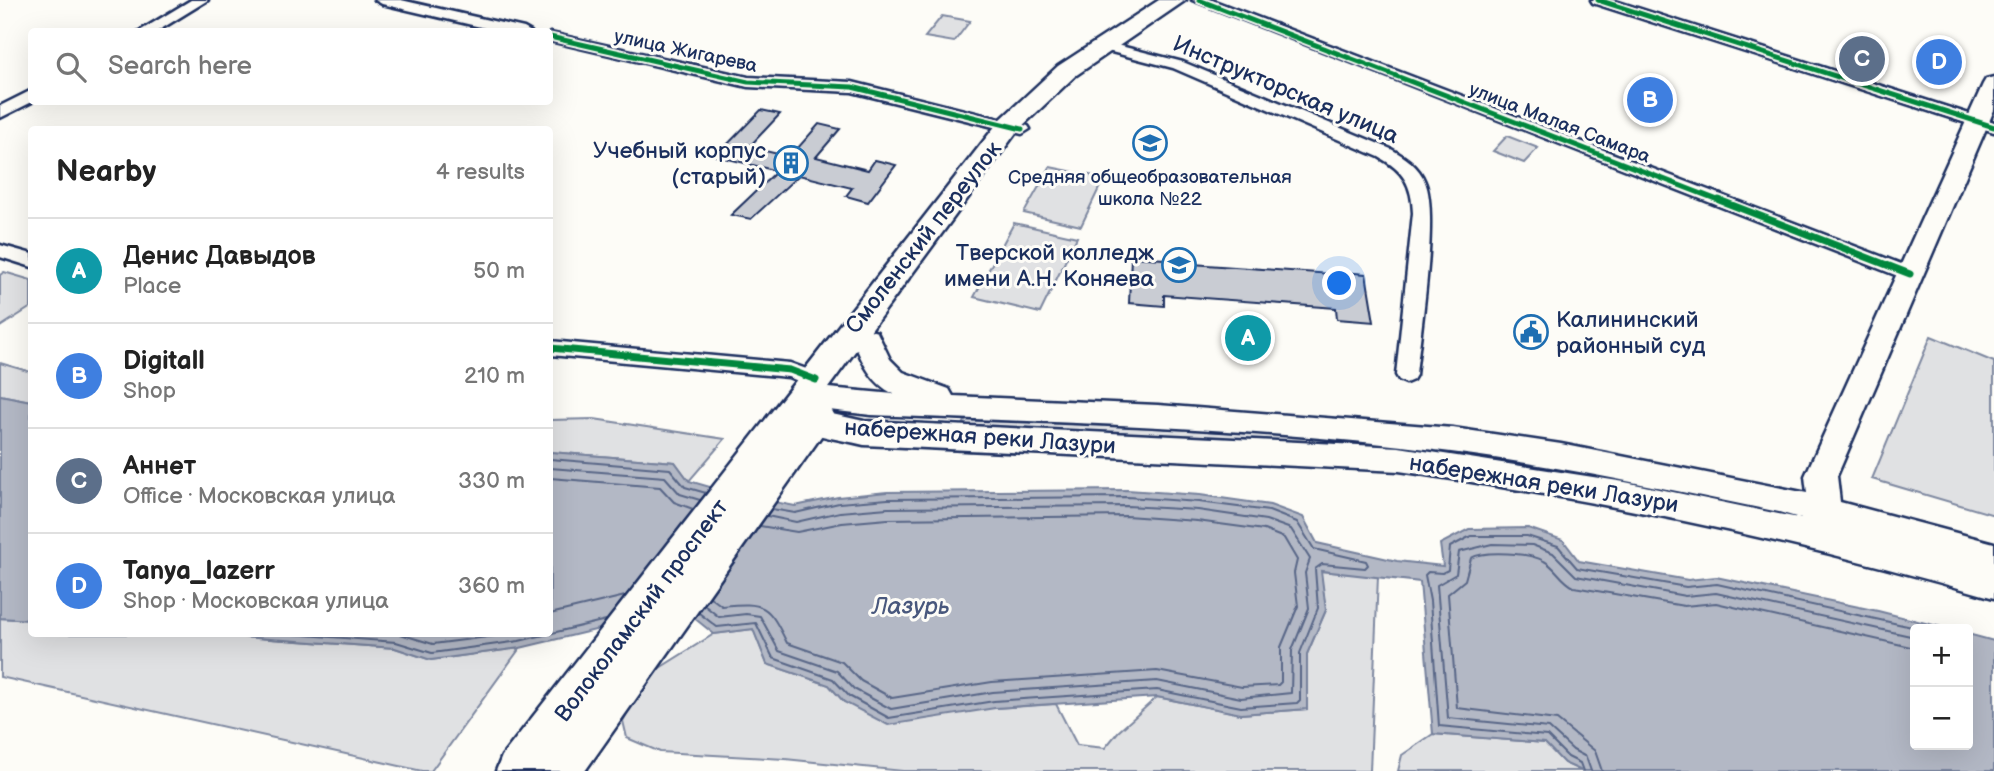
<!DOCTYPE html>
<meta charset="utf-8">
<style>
:root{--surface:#fff;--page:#f2f2f2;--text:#222;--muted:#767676;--line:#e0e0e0;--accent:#1f6fb2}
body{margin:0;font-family:"Balsamiq Sans",sans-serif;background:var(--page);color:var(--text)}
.controls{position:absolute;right:21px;bottom:21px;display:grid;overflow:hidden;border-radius:7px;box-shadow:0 7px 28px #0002}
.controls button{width:63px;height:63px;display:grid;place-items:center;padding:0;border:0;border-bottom:2px solid var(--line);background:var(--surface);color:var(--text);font:35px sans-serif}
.you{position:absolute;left:1340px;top:284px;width:24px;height:24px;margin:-18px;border:5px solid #fff;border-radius:50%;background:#1a73e8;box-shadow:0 0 0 10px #1a73e833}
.badge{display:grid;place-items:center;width:46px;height:46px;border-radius:50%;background:var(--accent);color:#fff;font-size:23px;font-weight:700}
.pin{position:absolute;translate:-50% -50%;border:4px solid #fff;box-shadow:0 2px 7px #0006}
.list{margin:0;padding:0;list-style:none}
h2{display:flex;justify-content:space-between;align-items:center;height:91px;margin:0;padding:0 28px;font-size:30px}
h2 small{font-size:23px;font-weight:400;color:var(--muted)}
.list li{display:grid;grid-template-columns:46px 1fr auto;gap:21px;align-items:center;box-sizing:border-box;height:105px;padding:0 28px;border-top:2px solid var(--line)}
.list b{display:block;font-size:26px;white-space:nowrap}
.list p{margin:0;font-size:23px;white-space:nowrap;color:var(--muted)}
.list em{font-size:23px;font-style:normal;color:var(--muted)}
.icon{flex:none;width:38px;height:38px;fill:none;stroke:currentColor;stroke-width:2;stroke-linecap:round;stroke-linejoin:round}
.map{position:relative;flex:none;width:1994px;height:771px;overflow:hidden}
.search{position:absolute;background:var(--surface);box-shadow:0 7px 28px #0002;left:28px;top:28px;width:525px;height:77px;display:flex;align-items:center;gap:18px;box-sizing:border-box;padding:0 24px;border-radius:7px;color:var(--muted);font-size:26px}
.panel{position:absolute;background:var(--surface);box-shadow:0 7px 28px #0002;left:28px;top:126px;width:525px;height:511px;border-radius:7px}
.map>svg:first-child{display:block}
</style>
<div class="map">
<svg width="1994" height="771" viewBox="0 0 1994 771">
<rect width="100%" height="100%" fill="#fdfcf7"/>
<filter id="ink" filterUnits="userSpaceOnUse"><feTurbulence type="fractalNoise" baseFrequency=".0143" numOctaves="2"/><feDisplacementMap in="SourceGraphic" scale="14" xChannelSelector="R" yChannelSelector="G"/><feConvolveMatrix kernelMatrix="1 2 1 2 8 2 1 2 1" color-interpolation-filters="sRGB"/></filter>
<g filter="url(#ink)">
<path fill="#e0e1e3" stroke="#7e88a0" stroke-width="2" d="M942 16 970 21 954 42 925 37Z
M1507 136 1538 148 1524 163 1493 151Z
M1050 167 1104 178 1081 226 1024 213Z
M1014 223 1077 237 1040 313 974 297Z
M4 272 31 280V307L0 327V275Z
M1931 336 1994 362V515L1872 479Z
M0 363 31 372V401L0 395Z
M967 417 1395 442 1484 454 1775 508 1776 516 1395 449 963 425Z
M594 419 725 439 689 481 675 462 550 452V420Z
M1320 571 1378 576 1370 771H903L785 759 660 752 627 738 623 721 647 676 714 634 753 629 767 664 829 685 844 702 995 708 1056 704 1077 745 1105 748 1118 732 1157 697 1241 714 1307 709V654L1326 610Z
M0 618 31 620 32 634H202L395 648 431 660 520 648 431 771H422L0 677Z
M1433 734 1545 743 1564 763 1582 771H1398L1402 755Z"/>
<path fill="#b3b8c5" stroke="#76819c" stroke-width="2" d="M0 395 31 401V620L0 618Z
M550 452 675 462 689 481 734 494 795 506 838 497 887 492 1127 490 1200 495 1270 505 1303 517 1317 543 1397 561 1443 566 1440 544 1469 529 1528 528 1563 540 1579 561 1688 580 1716 577 1878 611 1949 629H1915V745H1968V634L1994 641V771H1582L1564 763 1545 743 1433 734 1420 582 1321 571 1326 610 1307 654V709L1241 714 1157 697 995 708 888 725 844 702 829 685 767 664 753 629 714 634 683 609 520 648 431 660 395 648 202 634H550Z"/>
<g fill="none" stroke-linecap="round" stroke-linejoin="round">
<path stroke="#586687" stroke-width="2" d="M550 459 670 469 685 487 706 493
M550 468 665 477 680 494 700 500
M550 478 660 487 674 502 693 509
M710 597 722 606C765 602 768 604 787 643L842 662 861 681 892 698 992 682 1157 671 1242 687 1278 685 1281 682V647L1298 606 1294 573 1297 560 1284 538 1264 530 1197 521 1126 516 888 519 842 523 797 532 760 526
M704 605 719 617 746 614 760 616 779 651 837 671 854 689 891 709 993 692 1157 681 1241 698 1291 693 1292 650 1309 608 1305 573 1310 559 1291 529 1266 520 1198 510 1127 506 888 508 840 512 796 522 767 516
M699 613 717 627 756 623 773 658 833 679 849 696 889 718 994 701 1157 690 1241 707 1297 703 1300 700V653L1318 608 1315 569 1322 564 1365 568 1368 565 1366 561 1314 549 1297 522 1269 511 1199 502 1127 497 888 499 839 503 795 513 772 509
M550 614 625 596
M292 634 396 642 432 653 519 641 606 620
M400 634 433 644 511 634
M1583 771 1580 763 1568 757 1547 736 1439 726 1430 601 1425 575 1428 572 1442 573 1448 570 1450 547 1471 536H1527L1558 546 1577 568 1686 587 1717 584 1921 629
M1591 771 1586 757 1573 750 1549 728 1448 718 1437 585 1456 574 1459 552 1492 544 1532 545 1553 553 1576 576 1685 596 1716 593 1915 637
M1602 771 1595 751 1557 720 1457 708 1448 594 1465 580 1471 558C1485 550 1530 553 1544 561 1556 567 1561 581 1574 587L1684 606 1716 603 1915 648"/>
</g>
<path fill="#c9ccd3" stroke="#1b2f5e" stroke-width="2" d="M761 110 780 114 749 147 790 157 819 124 840 129 816 157 868 170 875 160 896 165 868 202 846 196 852 188 799 175 751 219 731 215 777 171 716 156Z
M1131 257 1165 259V262L1331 274V271L1366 274 1374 322 1337 319 1336 308 1164 295V306L1129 303Z"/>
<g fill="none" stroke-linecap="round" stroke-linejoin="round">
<g stroke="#1b2f5e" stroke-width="5">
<path id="street" d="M191 0H208L156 32H138Z
M375 0H401L524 28 531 32H502L382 4Z
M1192 0H1212L1917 270 1920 274 1917 278H1903Z
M1591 0H1612L1994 122V132L1593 3Z
M550 33 748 77 852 82 1028 126 1030 129 1022 134 852 92 748 87 550 41Z
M1101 41 1183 62 1391 149C1405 157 1419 166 1425 182 1439 214 1420 334 1416 375L1413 380 1406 383 1399 380 1396 375 1413 213C1412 185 1404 171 1379 157L1173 68 1096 48 1094 45 1096 42Z
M32 90V102L0 118V106Z
M0 245 32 254V267L0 257Z
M550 341 790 363 823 375 826 380 823 385 816 388 788 377 550 355Z"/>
</g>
<g stroke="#1b2f5e" stroke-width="5">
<path id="secondary" d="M1994 77V110L1837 476 1840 502 1994 543V598C1798 541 1601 500 1399 471L864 445C838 438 793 436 779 410L783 402 828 388 894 394C871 383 862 362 853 339L857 332 867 329 877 332 890 359 903 372 949 389 953 396 1158 405 1453 428 1561 444 1807 493 1805 476 1983 84 1986 79ZM829 410 871 415C1064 423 1259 427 1451 452 1562 466 1670 490 1779 512L1803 519 1625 482 1399 447 864 421 823 412Z"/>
</g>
<g stroke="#1b2f5e" stroke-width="5">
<path id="primary" d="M1159 0H1186L1075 76 1018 130 817 403 829 407 834 416 829 425 585 771H496L502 756 1000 120 1058 66Z"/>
</g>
<use href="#street" fill="#fdfcf7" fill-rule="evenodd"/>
<use href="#secondary" fill="#fdfcf7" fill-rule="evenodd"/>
<use href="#primary" fill="#fdfcf7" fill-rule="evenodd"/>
<g stroke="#fdfcf7" stroke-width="9">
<path id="cycleway-far1" d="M1199 0 1723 202
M1598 0 1994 127
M550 37 748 82 852 87 1022 129"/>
</g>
<g stroke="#fdfcf7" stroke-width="11">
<path id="cycleway" d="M1719 200 1910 274
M550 348 790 370 816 380"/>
</g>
<use href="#cycleway-far1" stroke="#00873e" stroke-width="5"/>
<use href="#cycleway" stroke="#00873e" stroke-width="7"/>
</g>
</g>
<defs>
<g id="school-ring" transform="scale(1.75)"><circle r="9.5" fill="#fdfcf7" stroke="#1f6fb2" stroke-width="1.5"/><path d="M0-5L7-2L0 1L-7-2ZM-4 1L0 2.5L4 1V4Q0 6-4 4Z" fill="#1f6fb2"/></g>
<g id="building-ring" transform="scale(1.75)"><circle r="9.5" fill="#fdfcf7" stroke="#1f6fb2" stroke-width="1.5"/><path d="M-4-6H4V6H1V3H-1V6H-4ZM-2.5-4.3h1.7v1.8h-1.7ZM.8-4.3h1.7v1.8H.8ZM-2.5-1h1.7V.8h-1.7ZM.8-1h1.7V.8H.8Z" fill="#1f6fb2"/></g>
<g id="university-ring" transform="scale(1.75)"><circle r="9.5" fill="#fdfcf7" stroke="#1f6fb2" stroke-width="1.5"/><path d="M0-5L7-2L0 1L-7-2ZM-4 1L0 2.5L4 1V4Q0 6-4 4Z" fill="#1f6fb2"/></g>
<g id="civic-ring" transform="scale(1.75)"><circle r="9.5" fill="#fdfcf7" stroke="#1f6fb2" stroke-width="1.5"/><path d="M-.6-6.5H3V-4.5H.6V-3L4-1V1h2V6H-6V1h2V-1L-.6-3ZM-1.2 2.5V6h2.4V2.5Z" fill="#1f6fb2"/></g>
</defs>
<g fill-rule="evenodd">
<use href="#school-ring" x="1150" y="143"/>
<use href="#building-ring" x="791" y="163"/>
<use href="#university-ring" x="1179" y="265"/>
<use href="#civic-ring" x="1531" y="332"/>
</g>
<g text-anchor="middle" stroke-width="6" stroke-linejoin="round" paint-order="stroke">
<g font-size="19" fill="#1b2f5e" stroke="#fdfcf7">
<text transform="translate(686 50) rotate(12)" y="7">улица Жигарева</text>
<text transform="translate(1560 122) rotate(21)" y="7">улица Малая Самара</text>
</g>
<g font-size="19" fill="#1b2f5e" stroke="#fdfcf7">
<text x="1150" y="183">Средняя общеобразовательная<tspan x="1150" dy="22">школа №22</tspan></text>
</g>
<g font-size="23" fill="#1b2f5e" stroke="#fdfcf7">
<text transform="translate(1286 89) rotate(23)" y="8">Инструкторская улица</text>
<text transform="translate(923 237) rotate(-52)" y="8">Смоленский переулок</text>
<text transform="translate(980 436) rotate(4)" y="8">набережная реки Лазури</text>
<text transform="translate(1544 483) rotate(9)" y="8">набережная реки Лазури</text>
<text transform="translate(641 610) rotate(-53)" y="8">Волоколамский проспект</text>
</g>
<g font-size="23" fill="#1b2f5e" stroke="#fdfcf7" text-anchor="end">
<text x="766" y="158">Учебный корпус<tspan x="766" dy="26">(старый)</tspan></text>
<text x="1154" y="260">Тверской колледж<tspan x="1154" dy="26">имени А.Н. Коняева</tspan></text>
<text x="1556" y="327" text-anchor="start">Калининский<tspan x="1556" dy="26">районный суд</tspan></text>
</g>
<g font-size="24" font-style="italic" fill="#49587d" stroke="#fdfcf7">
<text x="911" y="614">Лазурь</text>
</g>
</g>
</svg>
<div class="controls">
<button>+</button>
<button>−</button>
</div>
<div class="you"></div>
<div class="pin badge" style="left:1248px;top:338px;background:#0f9aa8">A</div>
<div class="pin badge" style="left:1650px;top:100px;background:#3f7fe0">B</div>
<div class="pin badge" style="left:1862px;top:59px;background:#5c6f8a">C</div>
<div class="pin badge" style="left:1939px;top:62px;background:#3f7fe0">D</div>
<div class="search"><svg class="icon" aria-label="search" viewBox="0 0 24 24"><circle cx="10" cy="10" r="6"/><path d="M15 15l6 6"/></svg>Search here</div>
<section class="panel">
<h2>Nearby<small>4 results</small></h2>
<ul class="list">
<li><span class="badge" style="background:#0f9aa8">A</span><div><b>Денис Давыдов</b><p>Place</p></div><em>50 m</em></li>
<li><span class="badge" style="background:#3f7fe0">B</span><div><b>Digitall</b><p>Shop</p></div><em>210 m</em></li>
<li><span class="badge" style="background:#5c6f8a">C</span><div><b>Аннет</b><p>Office · Московская улица</p></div><em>330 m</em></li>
<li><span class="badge" style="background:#3f7fe0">D</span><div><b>Tanya_lazerr</b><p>Shop · Московская улица</p></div><em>360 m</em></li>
</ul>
</section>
</div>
